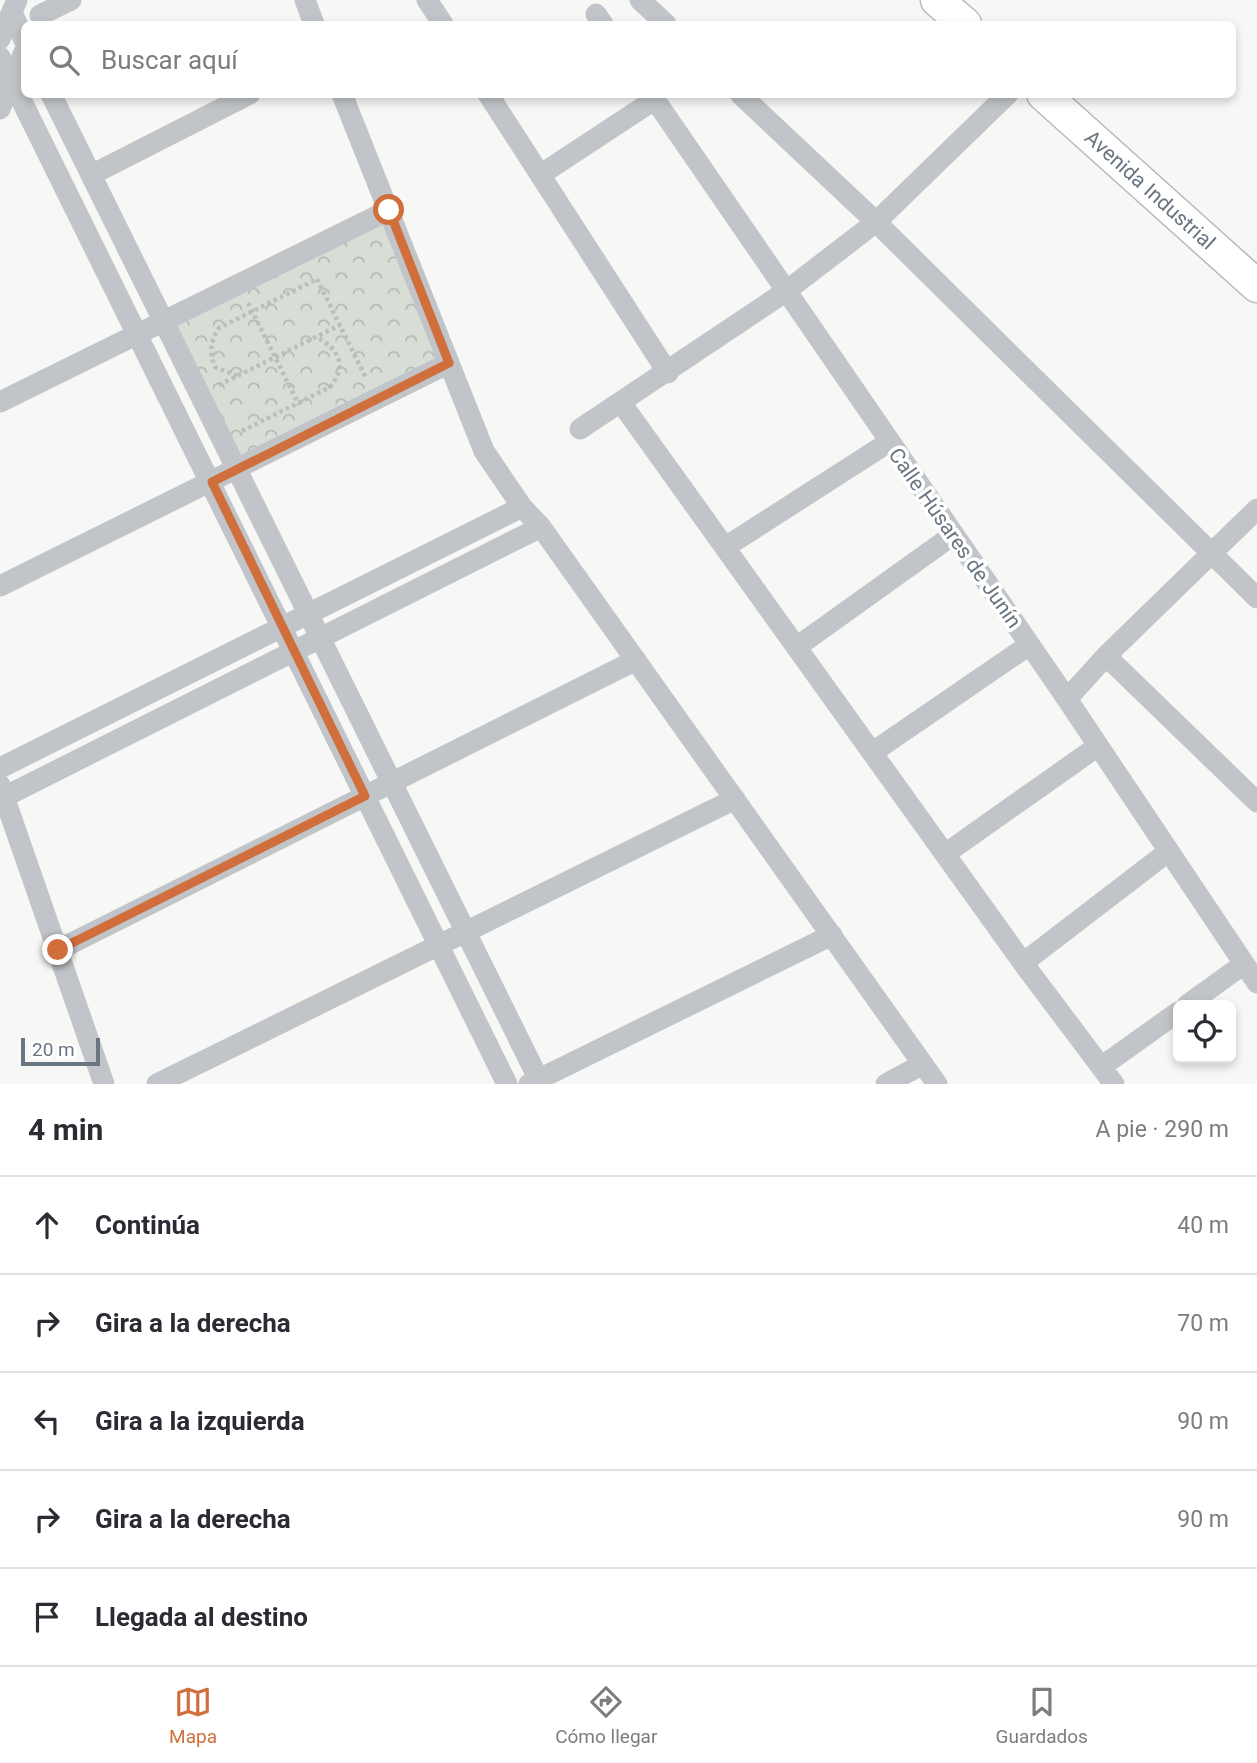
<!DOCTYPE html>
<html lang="es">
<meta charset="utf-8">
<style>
:root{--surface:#fff;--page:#f2f2f3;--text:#2b2b33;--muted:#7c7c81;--line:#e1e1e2;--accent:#d06e3c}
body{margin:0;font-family:Roboto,sans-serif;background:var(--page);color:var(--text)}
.controls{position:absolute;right:21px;bottom:21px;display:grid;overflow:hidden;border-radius:10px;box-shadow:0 4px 10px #0003}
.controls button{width:63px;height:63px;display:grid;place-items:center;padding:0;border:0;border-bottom:2px solid var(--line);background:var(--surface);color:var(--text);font:35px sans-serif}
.scale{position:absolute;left:21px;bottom:18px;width:79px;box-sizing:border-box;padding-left:7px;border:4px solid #6a7582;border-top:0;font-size:19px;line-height:24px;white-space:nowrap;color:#6a7582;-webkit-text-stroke:5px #fff;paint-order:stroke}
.stop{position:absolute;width:21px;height:21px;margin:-16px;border:5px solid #d06e3c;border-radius:50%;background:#fff}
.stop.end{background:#d06e3c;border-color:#fff;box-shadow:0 2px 7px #0008}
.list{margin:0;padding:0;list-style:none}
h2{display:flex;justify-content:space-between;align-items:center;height:91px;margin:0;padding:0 28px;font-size:30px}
h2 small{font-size:23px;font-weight:400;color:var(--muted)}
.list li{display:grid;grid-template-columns:46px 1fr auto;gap:21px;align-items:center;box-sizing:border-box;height:98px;padding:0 28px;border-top:2px solid var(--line)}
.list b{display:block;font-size:26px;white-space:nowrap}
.list em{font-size:23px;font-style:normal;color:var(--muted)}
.icon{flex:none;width:38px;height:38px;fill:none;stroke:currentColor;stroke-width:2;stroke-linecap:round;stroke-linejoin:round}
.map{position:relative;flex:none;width:1257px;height:1084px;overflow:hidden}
.search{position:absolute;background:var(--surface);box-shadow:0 4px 10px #0003;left:21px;right:21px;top:21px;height:77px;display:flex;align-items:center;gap:18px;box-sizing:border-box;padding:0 24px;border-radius:10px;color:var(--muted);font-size:26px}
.sheet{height:581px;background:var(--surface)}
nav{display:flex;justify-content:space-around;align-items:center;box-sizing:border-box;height:98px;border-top:2px solid var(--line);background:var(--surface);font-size:19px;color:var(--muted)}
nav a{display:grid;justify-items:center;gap:4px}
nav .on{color:var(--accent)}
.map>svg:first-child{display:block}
</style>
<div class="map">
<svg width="1257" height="1084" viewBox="0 0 1257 1084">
<defs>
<pattern id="park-crowns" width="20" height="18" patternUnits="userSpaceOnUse" patternTransform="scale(1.75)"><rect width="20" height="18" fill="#d8ded6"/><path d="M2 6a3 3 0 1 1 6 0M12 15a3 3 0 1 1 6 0" fill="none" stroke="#b3b9b3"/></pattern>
</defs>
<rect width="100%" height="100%" fill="#f7f7f5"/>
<path fill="url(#park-crowns)" d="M384 222 438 359 242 456 176 327Z"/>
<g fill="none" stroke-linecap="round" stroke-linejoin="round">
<g stroke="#b6babe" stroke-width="35">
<path id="secondary" d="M937 0 965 24
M1043 94 1257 286"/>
</g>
<path stroke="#bbbdc0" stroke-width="4.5" stroke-dasharray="3.5 3.5" stroke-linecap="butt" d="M317 279 366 378
M248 303 299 405
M237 376 215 367C209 351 210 342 219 328L317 279
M219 385 340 325
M242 431 330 387C348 366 339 349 316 337"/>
<path stroke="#c1c4c8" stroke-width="21" d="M305 0 314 24
M427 0 443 24
M640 0 666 24
M12 12 24 40
M596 14 603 24
M40 15 71 0
M0 39 17 0
M0 57 507 1084
M51 94 541 1084
M342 94 484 451 522 507 541 527 937 1084
M488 94 668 373
M651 94 1067 699 1257 983
M740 94 876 222 1257 598
M0 109 24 52
M91 175 250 94
M540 175 654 100
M0 402 389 210
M622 404 1023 963 1114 1084
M580 429 785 292 876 222 1008 94
M727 546 889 442
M0 586 449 363
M798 646 953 535
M1106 656 1257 802
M1067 699 1106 656 1257 509
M873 752 1029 645
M0 768 522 507
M0 785 104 1084
M0 799 541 527
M945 854 1098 746
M58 950 636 660
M1023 963 1169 851
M1187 1005 1244 964
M1101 1067 1178 1012
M157 1084 735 799
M529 1084 832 935
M886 1084 923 1064"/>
<use href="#secondary" stroke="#fff" stroke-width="32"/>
</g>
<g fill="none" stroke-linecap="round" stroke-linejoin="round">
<path stroke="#d06e3c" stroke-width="9" d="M58 950 365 796 212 482 449 363 389 210"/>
</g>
<g text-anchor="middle" stroke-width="7" stroke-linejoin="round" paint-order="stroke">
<g font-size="21" fill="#6a7582" stroke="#fff">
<text transform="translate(1150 190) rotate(42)" y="7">Avenida Industrial</text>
<text transform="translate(955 538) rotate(55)" y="7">Calle Húsares de Junín</text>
</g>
</g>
</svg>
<div class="controls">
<button><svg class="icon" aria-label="locate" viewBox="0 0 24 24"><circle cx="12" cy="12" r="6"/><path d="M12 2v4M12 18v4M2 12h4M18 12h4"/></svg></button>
</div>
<div class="scale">20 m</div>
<div class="stop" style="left:389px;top:210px"></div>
<div class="stop end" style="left:58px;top:950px"></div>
<div class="search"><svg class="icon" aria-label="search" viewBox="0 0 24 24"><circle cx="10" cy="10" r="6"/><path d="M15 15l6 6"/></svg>Buscar aquí</div>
</div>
<section class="sheet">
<h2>4 min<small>A pie · 290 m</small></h2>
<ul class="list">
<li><svg class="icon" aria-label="ahead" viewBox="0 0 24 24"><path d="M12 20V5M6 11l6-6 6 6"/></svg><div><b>Continúa</b></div><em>40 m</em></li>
<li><svg class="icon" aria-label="right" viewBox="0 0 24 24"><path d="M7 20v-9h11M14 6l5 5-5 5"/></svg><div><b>Gira a la derecha</b></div><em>70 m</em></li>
<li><svg class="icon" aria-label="left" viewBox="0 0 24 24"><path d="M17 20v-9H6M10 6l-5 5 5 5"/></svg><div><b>Gira a la izquierda</b></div><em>90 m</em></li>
<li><svg class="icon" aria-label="right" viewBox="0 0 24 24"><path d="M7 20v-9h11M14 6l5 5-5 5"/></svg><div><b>Gira a la derecha</b></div><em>90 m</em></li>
<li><svg class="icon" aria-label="arrive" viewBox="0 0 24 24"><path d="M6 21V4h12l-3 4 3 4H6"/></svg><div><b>Llegada al destino</b></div></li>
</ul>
</section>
<nav>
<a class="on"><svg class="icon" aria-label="map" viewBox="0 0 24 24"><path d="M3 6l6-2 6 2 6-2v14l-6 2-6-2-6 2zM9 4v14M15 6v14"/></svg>Mapa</a>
<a><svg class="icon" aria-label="directions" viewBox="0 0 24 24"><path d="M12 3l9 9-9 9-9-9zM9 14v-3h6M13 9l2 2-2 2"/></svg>Cómo llegar</a>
<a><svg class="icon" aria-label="saved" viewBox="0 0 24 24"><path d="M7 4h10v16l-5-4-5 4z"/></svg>Guardados</a>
</nav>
